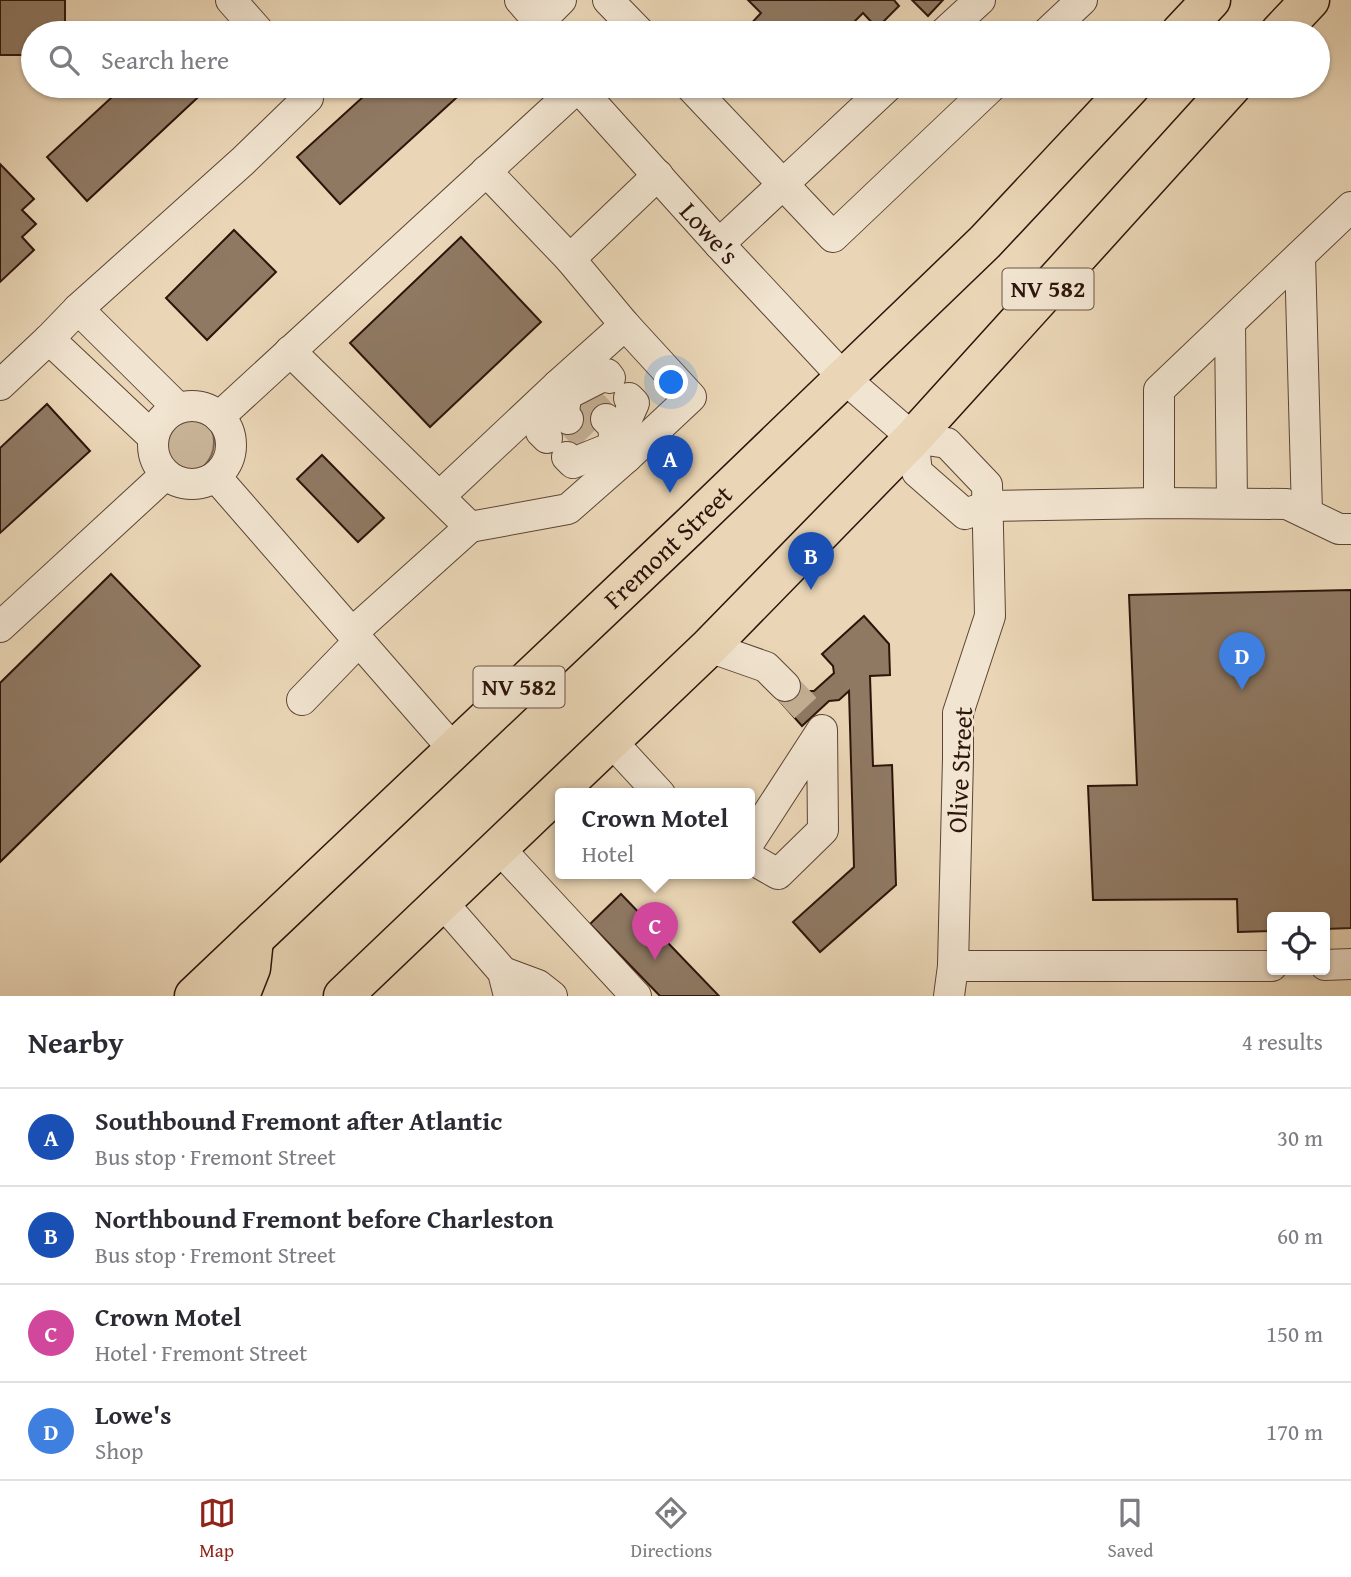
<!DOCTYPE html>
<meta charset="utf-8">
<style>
:root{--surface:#fff;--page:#f7f7f7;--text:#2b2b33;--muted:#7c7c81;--line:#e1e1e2;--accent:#8f2418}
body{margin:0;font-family:"Gentium Book Plus",serif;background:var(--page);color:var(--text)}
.controls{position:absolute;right:21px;bottom:21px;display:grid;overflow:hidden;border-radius:7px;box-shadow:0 2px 5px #0004}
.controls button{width:63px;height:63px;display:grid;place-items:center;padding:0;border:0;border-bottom:2px solid var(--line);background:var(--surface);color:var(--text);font:35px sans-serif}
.you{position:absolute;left:672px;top:383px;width:24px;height:24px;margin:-18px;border:5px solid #fff;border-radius:50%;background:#1a73e8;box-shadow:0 0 0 10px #1a73e833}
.badge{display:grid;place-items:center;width:46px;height:46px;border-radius:50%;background:var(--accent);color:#fff;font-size:23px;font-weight:700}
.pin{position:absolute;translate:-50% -58px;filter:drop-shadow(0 2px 4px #0008)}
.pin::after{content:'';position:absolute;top:37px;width:24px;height:21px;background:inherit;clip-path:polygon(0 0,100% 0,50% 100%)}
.popup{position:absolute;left:555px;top:788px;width:200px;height:91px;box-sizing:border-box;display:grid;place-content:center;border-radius:7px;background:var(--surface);filter:drop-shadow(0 2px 5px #0005);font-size:23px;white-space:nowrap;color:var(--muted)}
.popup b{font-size:26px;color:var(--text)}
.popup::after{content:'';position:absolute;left:50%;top:100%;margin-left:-14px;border:14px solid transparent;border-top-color:var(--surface)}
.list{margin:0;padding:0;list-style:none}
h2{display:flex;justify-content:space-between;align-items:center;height:91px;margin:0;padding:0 28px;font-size:30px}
h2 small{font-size:23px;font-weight:400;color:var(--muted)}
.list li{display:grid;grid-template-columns:46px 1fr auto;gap:21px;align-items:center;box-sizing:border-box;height:98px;padding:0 28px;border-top:2px solid var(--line)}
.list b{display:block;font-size:26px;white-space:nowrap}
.list p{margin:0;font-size:23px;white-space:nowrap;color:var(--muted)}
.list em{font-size:23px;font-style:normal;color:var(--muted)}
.icon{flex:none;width:38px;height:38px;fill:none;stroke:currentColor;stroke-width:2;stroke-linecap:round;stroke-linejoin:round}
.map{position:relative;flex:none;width:1351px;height:996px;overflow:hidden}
.search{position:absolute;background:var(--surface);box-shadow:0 2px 5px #0004;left:21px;right:21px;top:21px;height:77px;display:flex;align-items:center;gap:18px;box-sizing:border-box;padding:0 24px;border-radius:38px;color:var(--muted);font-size:26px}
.sheet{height:483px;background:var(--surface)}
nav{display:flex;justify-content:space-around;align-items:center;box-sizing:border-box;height:98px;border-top:2px solid var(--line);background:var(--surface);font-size:19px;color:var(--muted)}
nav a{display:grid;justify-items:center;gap:4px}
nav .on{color:var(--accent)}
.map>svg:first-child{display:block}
</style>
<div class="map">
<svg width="1351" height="996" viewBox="0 0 1351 996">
<rect width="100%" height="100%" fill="#ead6b6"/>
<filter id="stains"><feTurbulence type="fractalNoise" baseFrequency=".00286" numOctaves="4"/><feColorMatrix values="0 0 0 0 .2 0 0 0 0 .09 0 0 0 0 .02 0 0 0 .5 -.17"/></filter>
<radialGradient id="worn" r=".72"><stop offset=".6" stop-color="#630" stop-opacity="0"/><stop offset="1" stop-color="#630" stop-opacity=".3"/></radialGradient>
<path fill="#cab599" stroke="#7c6452" stroke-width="2" d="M146 442a34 34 0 1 1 68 0a34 34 0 1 1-68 0Z"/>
<path fill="#8f7963" stroke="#2d140a" stroke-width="2" d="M0 0H65V33H33V55H0Z
M748 0H894L899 6 877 28 863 13 843 33H754L748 27 761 13Z
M912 0H943L928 16Z
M188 26 195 33H180Z
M124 86H210L87 201 47 157Z
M375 86H463L466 89 340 204 297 157Z
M0 164 34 199 22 210 36 224 22 237 34 250 0 282Z
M234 230 276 272 207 340 166 298Z
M461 237 541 322 430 427 350 343Z
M47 404 90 451 0 533V448Z
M322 455 384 518 358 542 297 479Z
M111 574 200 666 0 862V683Z
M1351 590V928L1325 929V917H1272V931L1238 932 1237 899 1093 900 1088 786 1137 785 1129 595Z
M864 616 889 644 890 675 870 676 873 766 892 765 896 885 820 952 793 922 854 867 849 691 839 700 829 701 802 726 777 698 793 683 800 691H814L834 673 833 666 822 654Z
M621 894 719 996H660L590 924Z"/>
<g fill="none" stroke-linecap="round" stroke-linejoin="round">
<path stroke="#c4af94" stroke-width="30" stroke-dasharray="30 15" stroke-linecap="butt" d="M587 399 606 419
M568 419 587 438
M785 686 813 716"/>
<g stroke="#5c4435" stroke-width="32">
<g id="minor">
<path d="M231 0 260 33"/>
<path d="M520 0 539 22 561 0"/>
<path d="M608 0 640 33"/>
<path d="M944 33 980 0"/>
<path d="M1047 33 1082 0"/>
<path id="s1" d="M577 86 719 244 844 378 913 438 947 443 987 485 990 616 958 713V758L953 966 949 996"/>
<path d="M690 86 833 237 992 86"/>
<path d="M486 171 570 259 625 325 691 397 626 458"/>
<path d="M719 244 888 86"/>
<path d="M1300 256 1307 513"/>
<path d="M570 259 658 175"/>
<path d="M78 309 178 408"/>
<path d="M1230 323 1232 503"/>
<path d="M49 339 153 437"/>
<path d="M290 351 470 527 352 633"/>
<path d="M0 385 49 339 78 309 243 161 308 98 300 86"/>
<circle cx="192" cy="445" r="39"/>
<path d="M219 417 578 87"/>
<path d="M568 419 564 414 566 395 558 385 625 325"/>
<path d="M547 438 541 432 566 395 607 374 610 378"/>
<path d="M913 438 917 472 965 514 988 506 1159 503 1287 504 1339 529H1351"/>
<path d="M567 457 573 463 615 446 634 403 629 398"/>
<path d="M216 477 454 750"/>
<path d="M440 496 558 385"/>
<path d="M1159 503V390L1351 207"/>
<path d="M470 527 568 509 626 458 615 446 613 426 606 419"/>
<path d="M0 627 165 475"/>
<path d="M709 647 766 667 785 686"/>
<path d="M302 700 359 641"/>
<path d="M612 742 660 794"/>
<path d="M750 841 822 730 823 830 778 874 750 858"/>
<path d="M499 848 636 996"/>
<path d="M442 902 503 972 509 996"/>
<path d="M1325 965 1351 964"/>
<path d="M953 966H1272"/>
<path d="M503 972 538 985 552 996"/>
</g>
</g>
<g stroke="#2d140a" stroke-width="41">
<g id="major">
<path d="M1180 33 1211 0"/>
<path d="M1279 33 1310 0"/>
<path id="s2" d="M194 996 688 528 985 242 1131 86"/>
<path d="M240 996 251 968 254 939"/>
<path d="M343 996 709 647 913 438 1232 86"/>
</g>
</g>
<use href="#minor" stroke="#f1e4d0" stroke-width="30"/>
<use href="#major" stroke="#ead6b6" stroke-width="38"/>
</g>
<g text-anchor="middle" stroke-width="5" stroke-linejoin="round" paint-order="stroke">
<g fill="#f1e4d0" stroke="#685245" stroke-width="2">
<rect x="1002.5" y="268.5" width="91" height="41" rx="5"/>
<rect x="473.5" y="666.5" width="91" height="41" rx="5"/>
</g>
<g font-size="24" font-weight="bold" fill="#2d140a">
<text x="1048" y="297">NV 582</text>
<text x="519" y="695">NV 582</text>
</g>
<g font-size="26" fill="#2d140a" stroke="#f1e4d0">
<text dy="9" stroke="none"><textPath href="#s1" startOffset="198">Lowe's</textPath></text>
<text dy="9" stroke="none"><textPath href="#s2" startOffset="653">Fremont Street</textPath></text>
<text transform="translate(960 770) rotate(-87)" y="9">Olive Street</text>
</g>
</g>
<rect width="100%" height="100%" filter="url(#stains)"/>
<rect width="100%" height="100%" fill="url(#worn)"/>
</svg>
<div class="controls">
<button><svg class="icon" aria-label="locate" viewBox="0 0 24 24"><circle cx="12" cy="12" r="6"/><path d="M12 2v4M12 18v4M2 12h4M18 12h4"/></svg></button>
</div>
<div class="you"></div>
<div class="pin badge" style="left:670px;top:493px;background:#1a4fb4">A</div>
<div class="pin badge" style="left:811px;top:590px;background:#1a4fb4">B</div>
<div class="pin badge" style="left:655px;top:960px;background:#d1479c">C</div>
<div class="popup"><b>Crown Motel</b>Hotel</div>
<div class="pin badge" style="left:1242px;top:690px;background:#3f7fe0">D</div>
<div class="search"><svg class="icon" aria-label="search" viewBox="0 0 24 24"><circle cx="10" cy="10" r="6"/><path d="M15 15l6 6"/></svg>Search here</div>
</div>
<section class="sheet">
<h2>Nearby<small>4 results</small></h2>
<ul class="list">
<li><span class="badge" style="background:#1a4fb4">A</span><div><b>Southbound Fremont after Atlantic</b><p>Bus stop · Fremont Street</p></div><em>30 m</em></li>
<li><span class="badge" style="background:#1a4fb4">B</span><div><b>Northbound Fremont before Charleston</b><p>Bus stop · Fremont Street</p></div><em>60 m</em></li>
<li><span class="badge" style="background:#d1479c">C</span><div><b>Crown Motel</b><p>Hotel · Fremont Street</p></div><em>150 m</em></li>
<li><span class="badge" style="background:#3f7fe0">D</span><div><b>Lowe's</b><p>Shop</p></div><em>170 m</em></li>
</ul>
</section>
<nav>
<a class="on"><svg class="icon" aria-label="map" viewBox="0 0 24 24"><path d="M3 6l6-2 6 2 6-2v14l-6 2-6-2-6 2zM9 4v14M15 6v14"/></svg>Map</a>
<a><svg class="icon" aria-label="directions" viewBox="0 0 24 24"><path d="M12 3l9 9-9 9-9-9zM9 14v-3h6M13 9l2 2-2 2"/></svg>Directions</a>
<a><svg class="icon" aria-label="saved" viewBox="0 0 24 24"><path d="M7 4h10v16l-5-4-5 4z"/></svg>Saved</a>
</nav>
